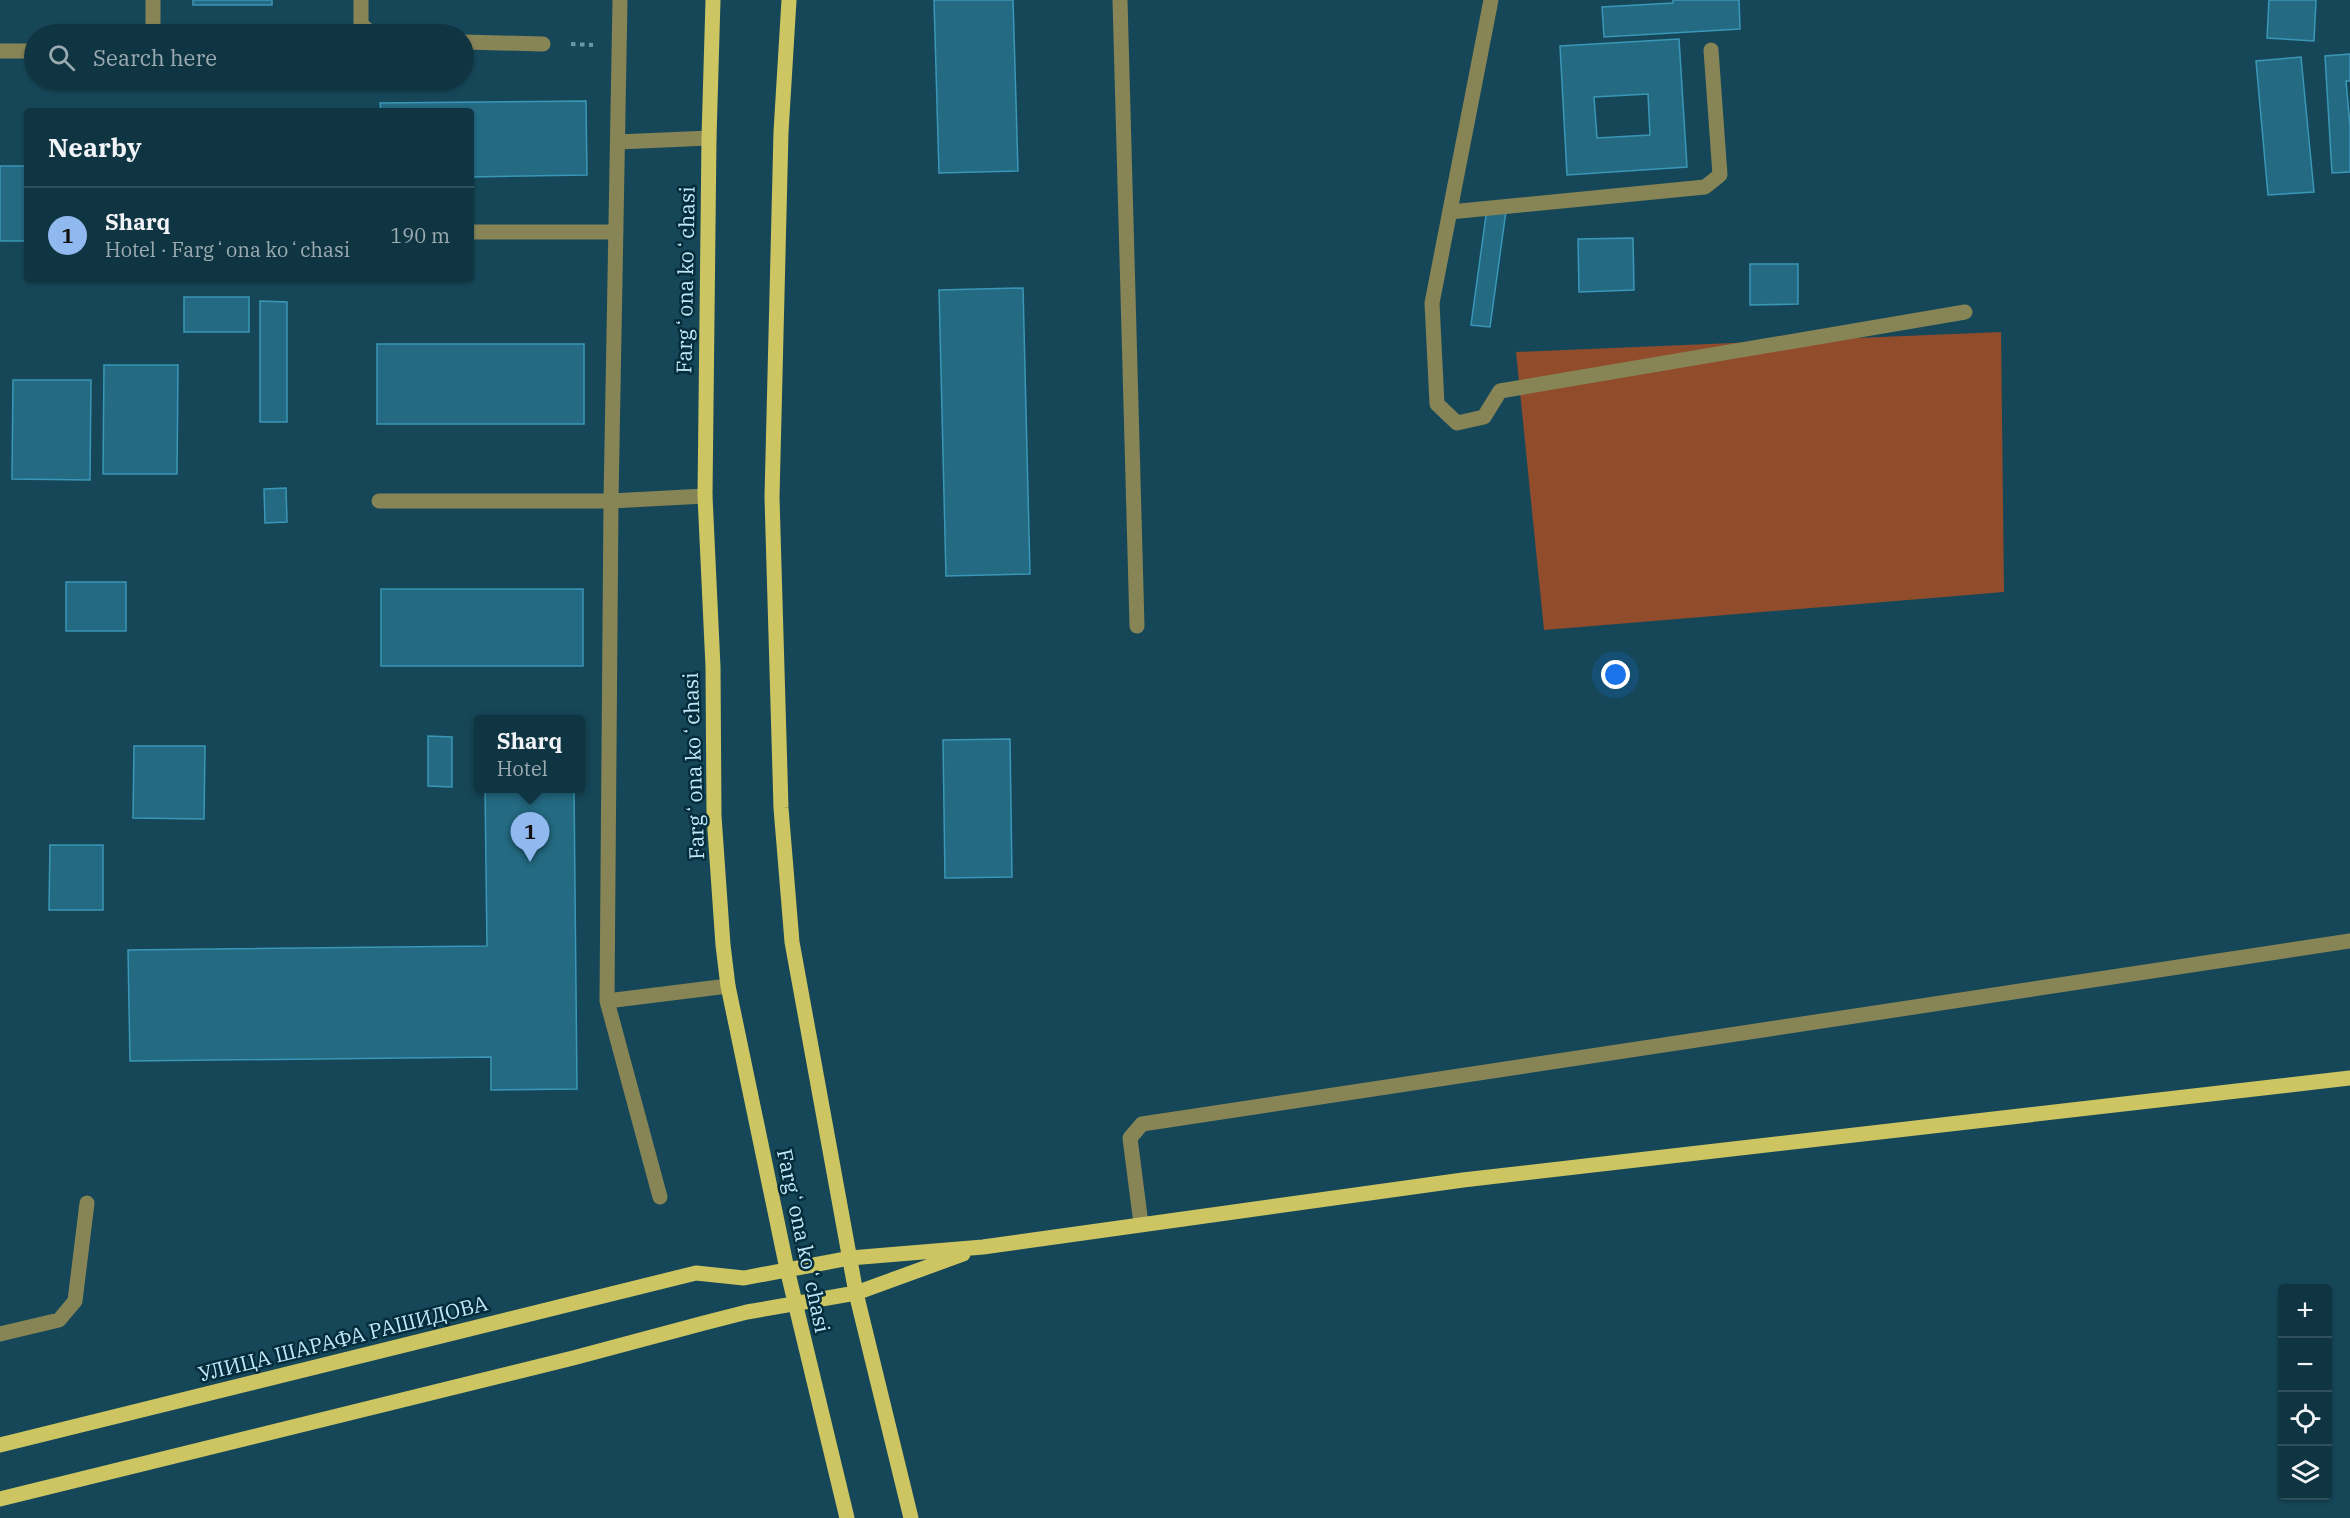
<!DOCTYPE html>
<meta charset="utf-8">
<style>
:root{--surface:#103542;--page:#193d49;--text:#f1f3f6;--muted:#9cabb2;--line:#30505b;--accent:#90b9f0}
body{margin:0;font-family:"IBM Plex Serif",serif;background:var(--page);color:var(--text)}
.controls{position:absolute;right:18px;bottom:18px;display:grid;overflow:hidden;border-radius:6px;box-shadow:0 2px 4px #0004}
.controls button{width:54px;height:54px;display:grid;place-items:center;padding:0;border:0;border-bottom:2px solid var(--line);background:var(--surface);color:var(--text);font:30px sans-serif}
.you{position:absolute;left:1616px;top:675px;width:21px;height:21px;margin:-15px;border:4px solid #fff;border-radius:50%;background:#1a73e8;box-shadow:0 0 0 9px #1a73e833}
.badge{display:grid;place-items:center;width:39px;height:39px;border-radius:50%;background:var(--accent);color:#111;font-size:20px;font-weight:700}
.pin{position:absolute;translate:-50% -50px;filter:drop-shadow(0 2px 3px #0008)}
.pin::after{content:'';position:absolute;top:32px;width:21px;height:18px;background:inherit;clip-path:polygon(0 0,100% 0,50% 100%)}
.popup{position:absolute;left:474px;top:715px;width:111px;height:78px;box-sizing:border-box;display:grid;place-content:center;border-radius:6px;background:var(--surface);filter:drop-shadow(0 2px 4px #0005);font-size:20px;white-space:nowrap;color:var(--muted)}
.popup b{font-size:22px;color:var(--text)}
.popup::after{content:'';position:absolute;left:50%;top:100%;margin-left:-12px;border:12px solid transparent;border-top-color:var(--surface)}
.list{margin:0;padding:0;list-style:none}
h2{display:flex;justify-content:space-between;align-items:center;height:78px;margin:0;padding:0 24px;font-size:26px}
h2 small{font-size:20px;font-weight:400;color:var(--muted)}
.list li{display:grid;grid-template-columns:39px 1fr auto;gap:18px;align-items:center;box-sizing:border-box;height:96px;padding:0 24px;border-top:2px solid var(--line)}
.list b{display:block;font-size:22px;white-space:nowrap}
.list p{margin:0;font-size:20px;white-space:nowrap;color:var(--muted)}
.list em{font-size:20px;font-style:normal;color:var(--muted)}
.icon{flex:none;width:33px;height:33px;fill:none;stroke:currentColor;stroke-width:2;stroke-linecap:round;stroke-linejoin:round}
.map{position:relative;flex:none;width:2350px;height:1518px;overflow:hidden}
.search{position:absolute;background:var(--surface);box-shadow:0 2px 4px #0004;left:24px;top:24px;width:450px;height:66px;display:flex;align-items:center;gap:15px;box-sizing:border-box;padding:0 21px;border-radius:33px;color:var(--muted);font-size:22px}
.panel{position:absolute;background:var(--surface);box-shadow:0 2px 4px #0004;left:24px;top:108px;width:450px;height:174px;border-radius:6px}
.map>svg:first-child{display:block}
</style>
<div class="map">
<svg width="2350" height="1518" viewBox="0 0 2350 1518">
<rect width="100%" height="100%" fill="#164758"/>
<path fill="#914c2c" d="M2001 332 2004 592 1544 630 1516 352Z"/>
<path fill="#236a82" stroke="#3b97b7" stroke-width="1.5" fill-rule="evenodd" d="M193 0H272V5H193Z
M934 0H1013L1018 171 939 173Z
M1673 0H1739L1740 29 1604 37 1602 7 1673 3Z
M2269 0H2316L2314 41 2267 38Z
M1679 39 1687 167 1567 175 1560 46ZM1648 94 1650 135 1597 138 1594 97Z
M2350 54V81H2346L2350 126V172L2332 173 2325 56Z
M2301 57 2314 192 2268 195 2256 61Z
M586 101 587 175 471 177V111H381L380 103Z
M0 166H27V241H0Z
M1487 208 1506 211 1490 327 1471 325Z
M1633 238 1634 290 1579 292 1578 239Z
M1750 264H1798V304L1750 305Z
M1023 288 1030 574 946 576 939 290Z
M184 297H249V332H184Z
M260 301 287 302V422H260Z
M377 344H584V424H377Z
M104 365H178L177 474H103Z
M13 380H91L90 480 12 479Z
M286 488 287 522 265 523 264 489Z
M66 582H126V631H66Z
M381 589H583V666H381Z
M428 736 452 737V787L428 786Z
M1010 739 1012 877 945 878 943 740Z
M134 746H205L204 819 133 818Z
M485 788H574L577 1089 491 1090V1057L130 1061 128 950 487 946Z
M50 845H103V910H49Z"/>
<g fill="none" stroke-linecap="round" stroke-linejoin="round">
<path stroke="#6a97a8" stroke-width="4" stroke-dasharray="4.5 4.5" stroke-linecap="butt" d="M571 44 593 45"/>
<path stroke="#878456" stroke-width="15" d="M153 0V34
M361 0V24L372 34
M620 0 611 501 607 1001 660 1197
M1120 0 1137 626
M1491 0 1432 303 1437 404 1457 423 1484 417 1500 391 1965 312
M464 42 543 44
M0 51H34
M618 142 709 138
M1450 212 1705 187 1720 175 1711 50
M471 232H616
M379 501H611L705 496
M607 1001 728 986
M1141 1224 1130 1138 1142 1124 2350 941
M0 1334 59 1320 75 1301 87 1203"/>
<path stroke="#cdc562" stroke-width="15" d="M713 0 709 138 705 496 713 667 714 816 723 945 728 986 787 1269 847 1518
M789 0 781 132 772 497 781 808 792 942 856 1293 911 1518
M0 1445 696 1273 744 1278 850 1258 983 1247 1463 1180 2350 1078
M0 1499 573 1358 704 1323 747 1312 856 1293 963 1254"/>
</g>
<g text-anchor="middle" stroke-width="5" stroke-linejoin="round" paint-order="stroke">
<g font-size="21" fill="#bfe8f9" stroke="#042c3a">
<text transform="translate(686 280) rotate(-89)" y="7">Fargʻona koʻchasi</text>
<text transform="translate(694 766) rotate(-92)" y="7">Fargʻona koʻchasi</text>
<text transform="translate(803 1241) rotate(78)" y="7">Fargʻona koʻchasi</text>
<text transform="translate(343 1339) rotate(-14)" y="7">УЛИЦА ШАРАФА РАШИДОВА</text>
</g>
</g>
</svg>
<div class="controls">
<button>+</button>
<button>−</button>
<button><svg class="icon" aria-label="locate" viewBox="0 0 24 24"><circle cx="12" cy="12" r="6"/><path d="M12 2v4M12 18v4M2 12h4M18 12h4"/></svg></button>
<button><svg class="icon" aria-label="layers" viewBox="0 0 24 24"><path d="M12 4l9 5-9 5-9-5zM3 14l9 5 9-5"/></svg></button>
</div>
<div class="you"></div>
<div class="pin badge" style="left:530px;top:862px">1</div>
<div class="popup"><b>Sharq</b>Hotel</div>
<div class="search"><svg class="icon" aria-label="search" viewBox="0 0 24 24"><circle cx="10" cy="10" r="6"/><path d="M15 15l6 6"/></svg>Search here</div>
<section class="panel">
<h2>Nearby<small></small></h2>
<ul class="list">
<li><span class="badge">1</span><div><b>Sharq</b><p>Hotel · Fargʻona koʻchasi</p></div><em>190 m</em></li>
</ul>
</section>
</div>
